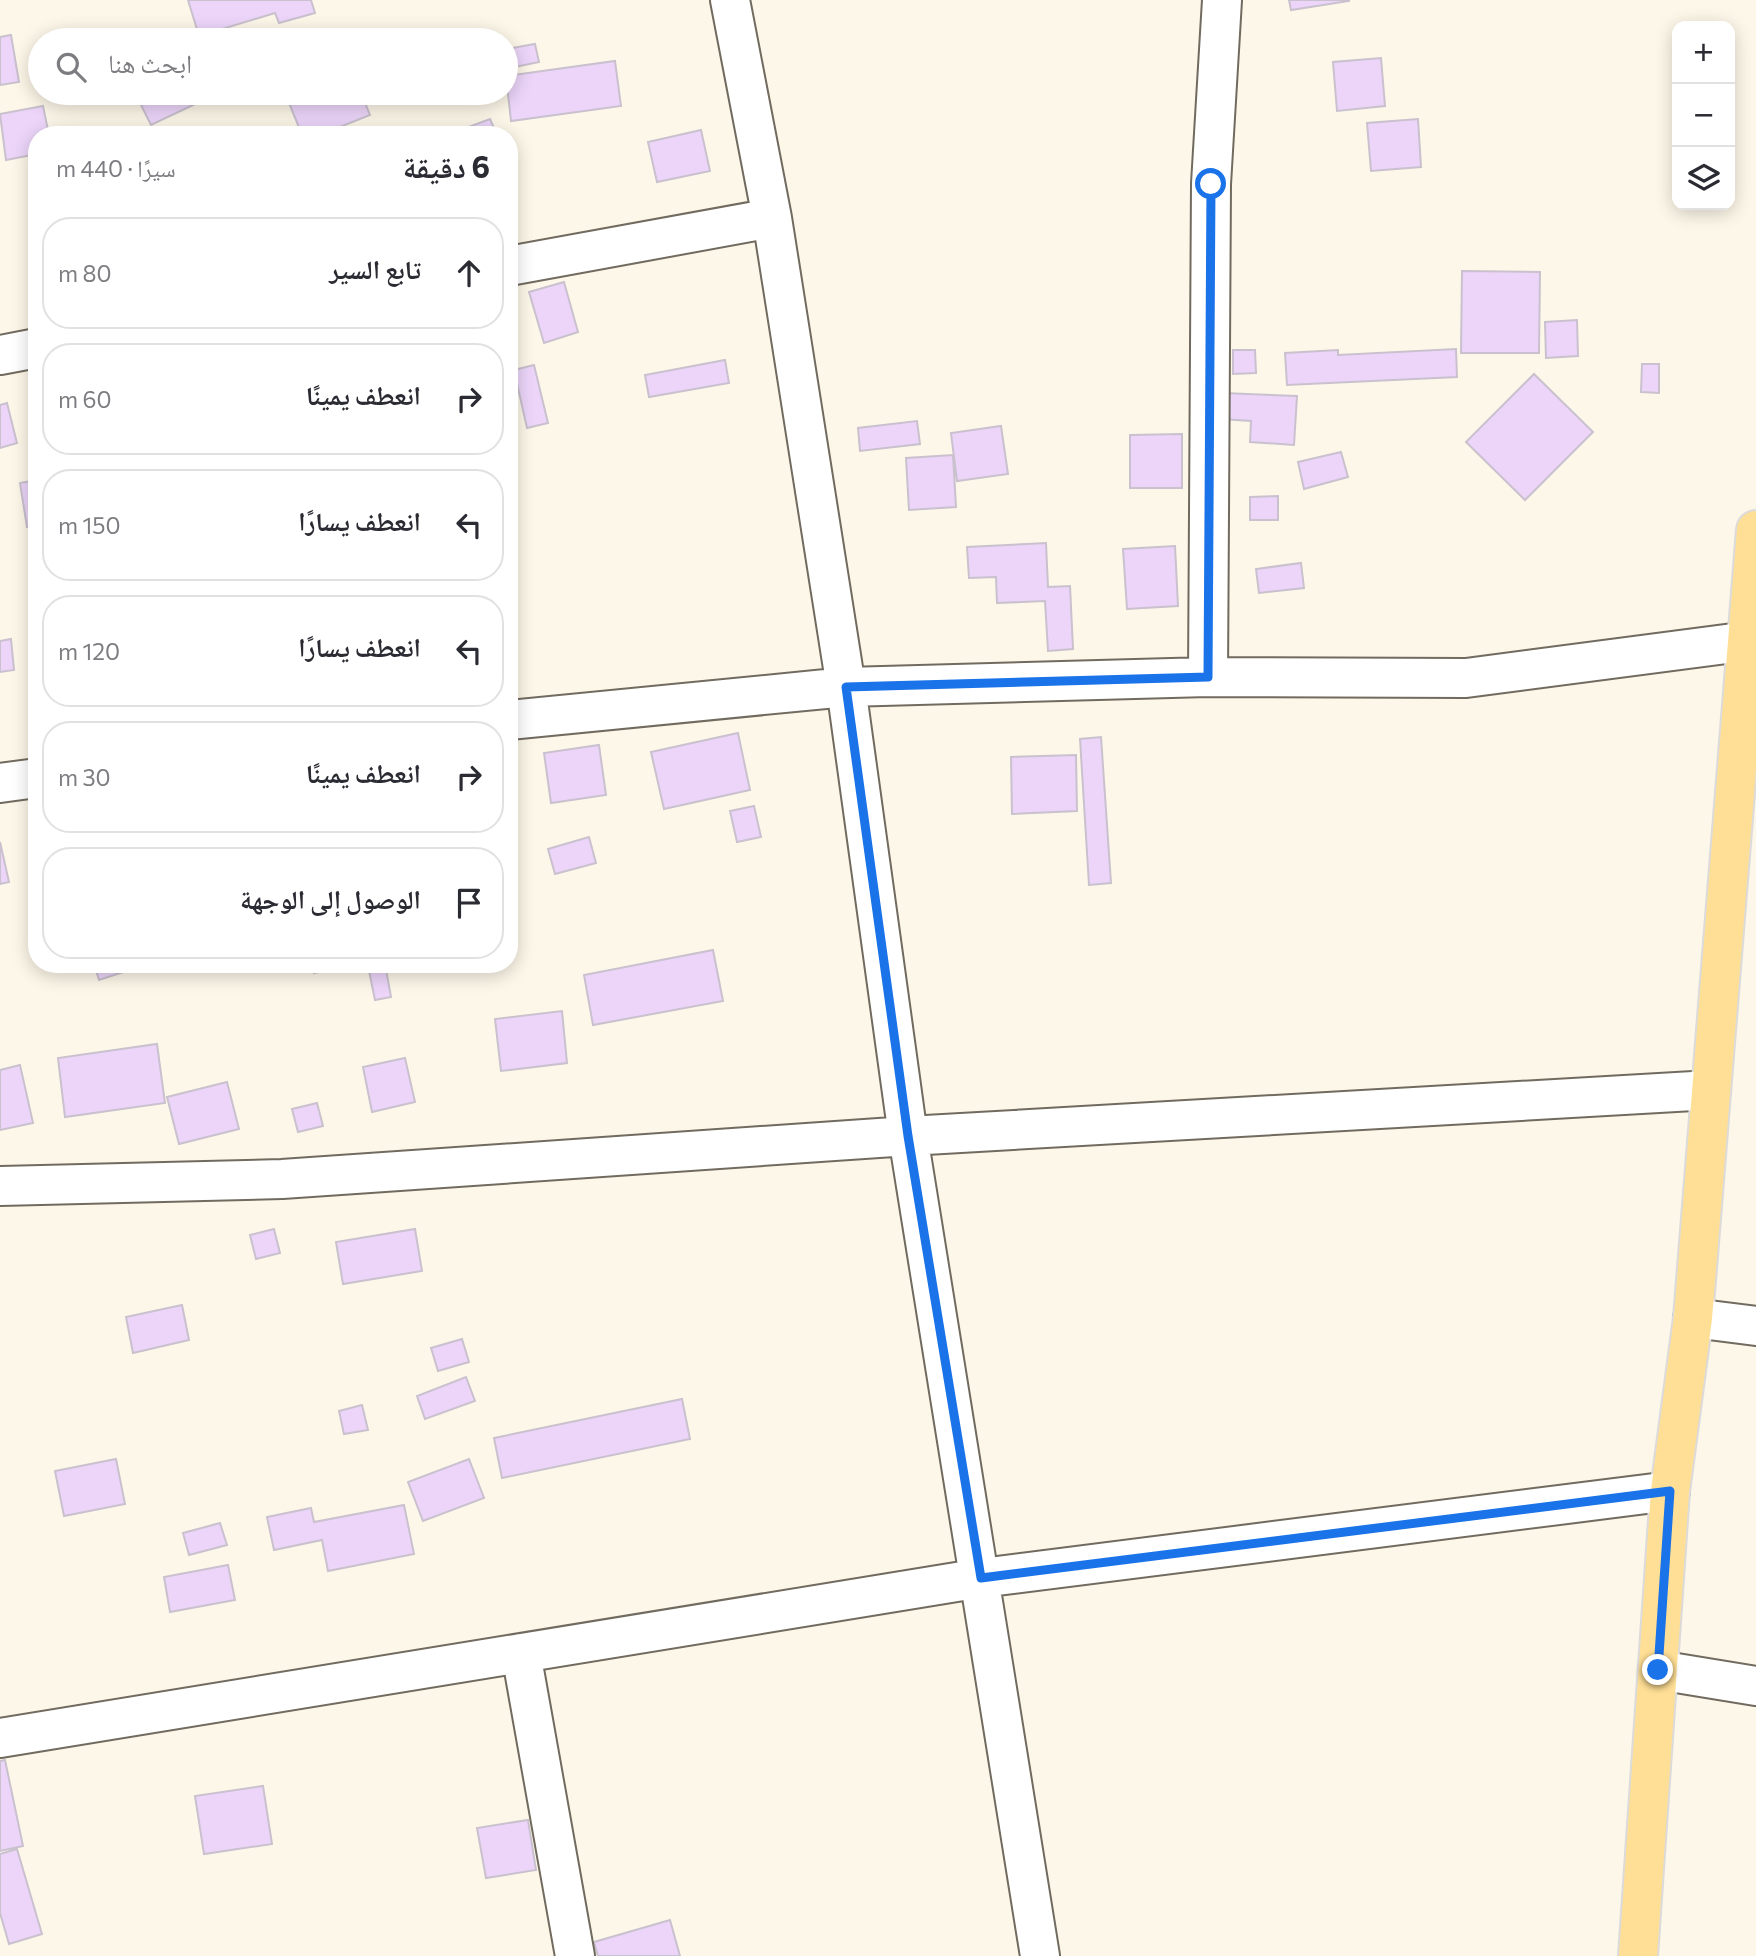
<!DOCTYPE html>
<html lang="ar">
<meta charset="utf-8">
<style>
:root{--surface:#fff;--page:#f7f7f7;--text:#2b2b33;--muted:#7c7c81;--line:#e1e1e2}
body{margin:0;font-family:Commissioner,"Noto Naskh Arabic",sans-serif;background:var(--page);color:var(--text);direction:rtl}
.controls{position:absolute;right:21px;top:21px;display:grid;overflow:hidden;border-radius:14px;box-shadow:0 4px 18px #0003}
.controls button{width:63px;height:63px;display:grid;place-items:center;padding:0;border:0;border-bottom:2px solid var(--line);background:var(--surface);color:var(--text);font:35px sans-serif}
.stop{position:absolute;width:21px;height:21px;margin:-16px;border:5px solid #1a73e8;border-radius:50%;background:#fff}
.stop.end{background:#1a73e8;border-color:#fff;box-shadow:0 2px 7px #0008}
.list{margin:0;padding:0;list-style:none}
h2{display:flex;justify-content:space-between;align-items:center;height:91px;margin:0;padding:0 28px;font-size:30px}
h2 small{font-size:23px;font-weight:400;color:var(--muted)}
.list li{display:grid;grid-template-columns:46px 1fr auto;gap:21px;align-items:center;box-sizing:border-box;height:112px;margin:0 14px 14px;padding:0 14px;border:2px solid var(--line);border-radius:28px}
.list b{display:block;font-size:26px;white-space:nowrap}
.list em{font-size:23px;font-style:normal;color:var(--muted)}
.icon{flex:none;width:38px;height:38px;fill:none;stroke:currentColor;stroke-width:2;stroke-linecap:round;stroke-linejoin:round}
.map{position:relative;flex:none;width:1756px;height:1956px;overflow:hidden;direction:ltr}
.search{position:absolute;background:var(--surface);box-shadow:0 4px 18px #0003;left:28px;top:28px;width:490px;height:77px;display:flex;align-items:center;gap:18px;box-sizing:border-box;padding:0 24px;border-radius:38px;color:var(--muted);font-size:26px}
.panel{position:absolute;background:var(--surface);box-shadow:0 4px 18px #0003;left:28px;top:126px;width:490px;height:847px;border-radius:28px;direction:rtl}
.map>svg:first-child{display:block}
</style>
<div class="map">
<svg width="1756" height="1956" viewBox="0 0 1756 1956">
<rect width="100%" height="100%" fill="#fdf7e9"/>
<path fill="#ecd5f9" stroke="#c9c1ce" stroke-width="2" d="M188 0H311L315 13 279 23 275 13 199 36Z
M1289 0H1349V1L1291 10Z
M11 35 19 82 0 85V37Z
M535 44 539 62 506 69V49Z
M1381 58 1385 106 1337 111 1333 62Z
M615 61 621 106 511 121 506 76Z
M135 93H208L210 97 151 125Z
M285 93H361L370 115 320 135H302Z
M43 106 49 135H37V154L6 160 0 114Z
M490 119 497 135H465L463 129Z
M1418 119 1421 167 1371 171 1367 123Z
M701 130 710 171 657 182 648 142Z
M1462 271 1540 272 1539 353H1461Z
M564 282 578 332 544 343 529 292Z
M1577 320 1578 356 1546 358 1545 322Z
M1456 349 1457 377 1287 385 1285 353 1338 350V355Z
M1233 350H1255L1256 373 1233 374Z
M725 360 729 383 649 397 645 375Z
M1642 364H1659V393L1641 392Z
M534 365 548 423 527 428 514 370Z
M1534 374 1593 432 1525 500 1466 442Z
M1223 393 1297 396 1294 445 1250 442 1251 421 1222 419Z
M7 403 17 443 0 448V405Z
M917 421 920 444 860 451 858 428Z
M1001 426 1008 474 957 481 951 433Z
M1182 434V488H1130V435Z
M1341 452 1348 477 1304 489 1298 462Z
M953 455 956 507 909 510 906 458Z
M37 480V525L27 527 20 483Z
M1278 496V520H1250V497Z
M1046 543 1048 587 1070 586 1073 649 1048 651 1045 601 997 603 996 577 969 578 967 547Z
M1175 546 1178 606 1127 609 1123 549Z
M1301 563 1304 588 1259 593 1256 569Z
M11 639 14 670 0 672V641Z
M738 733 750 790 664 809 651 752Z
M1101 737 1111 883 1089 885 1080 739Z
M599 745 606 795 551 803 544 753Z
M1076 755 1077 811 1012 814 1011 757Z
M754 806 761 837 737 842 730 811Z
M589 837 596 863 555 874 548 849Z
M0 842 9 882 0 884Z
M713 950 723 1001 593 1025 584 975Z
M94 964H148L99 980Z
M312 964H351L314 973Z
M385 964 391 997 375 1000 368 966Z
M562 1011 567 1063 501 1071 495 1019Z
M157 1044 165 1103 65 1117 58 1058Z
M405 1058 415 1102 372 1112 363 1067Z
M20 1065 33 1123 0 1130V1070Z
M227 1082 239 1129 179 1144 167 1097Z
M317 1103 323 1126 298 1132 292 1109Z
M274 1229 280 1253 256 1259 250 1235Z
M415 1229 422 1271 343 1284 336 1242Z
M182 1305 189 1340 133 1353 126 1317Z
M462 1339 469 1362 438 1371 431 1348Z
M466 1377 475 1401 425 1419 417 1396Z
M682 1399 690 1439 502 1478 494 1438Z
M362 1405 368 1430 344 1434 339 1411Z
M116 1459 125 1504 64 1516 55 1471Z
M469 1459 484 1498 423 1521 408 1482Z
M404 1505 414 1554 328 1571 322 1540 274 1550 267 1517 311 1508 314 1522Z
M220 1523 227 1545 189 1555 183 1533Z
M228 1565 235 1600 170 1612 164 1577Z
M5 1760 23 1846 0 1851V1761Z
M263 1786 272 1844 204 1854 195 1796Z
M528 1820 536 1870 486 1878 477 1828Z
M17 1849 42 1934 9 1944 0 1913V1854Z
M670 1920 680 1956H598L594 1942Z"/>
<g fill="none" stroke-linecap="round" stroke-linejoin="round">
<g stroke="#716b5f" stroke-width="42">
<path id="minor" d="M730 0 772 218 846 687 908 1136 1040 1956
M509 266 772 218
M0 355 37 348
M1208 677 1211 184 1222 0
M509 720 846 687 1208 677 1466 678 1756 640
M0 783 37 778
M0 1186 282 1179 908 1136 1711 1090
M1693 1318 1756 1326
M521 1653 575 1956
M1658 1670 1756 1686
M0 1738 981 1578 1670 1491"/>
</g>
<g stroke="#dcdbda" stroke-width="42">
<path id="major" d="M1638 1956 1670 1491 1693 1318 1756 530"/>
</g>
<use href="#minor" stroke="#fff" stroke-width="38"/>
<use href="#major" stroke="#ffdf95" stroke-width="38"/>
</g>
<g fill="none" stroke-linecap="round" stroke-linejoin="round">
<path stroke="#1a73e8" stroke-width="9" d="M1211 184 1208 677 846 687 908 1136 981 1578 1670 1491 1658 1670"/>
</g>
</svg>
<div class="controls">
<button>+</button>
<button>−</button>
<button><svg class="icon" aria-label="layers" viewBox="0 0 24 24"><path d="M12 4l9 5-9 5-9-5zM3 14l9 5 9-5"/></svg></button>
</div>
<div class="stop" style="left:1211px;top:184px"></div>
<div class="stop end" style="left:1658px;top:1670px"></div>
<div class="search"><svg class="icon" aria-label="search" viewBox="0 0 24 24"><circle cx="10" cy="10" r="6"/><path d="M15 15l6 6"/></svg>ابحث هنا</div>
<section class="panel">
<h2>6 دقيقة<small>سيرًا · 440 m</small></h2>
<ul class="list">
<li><svg class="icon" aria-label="ahead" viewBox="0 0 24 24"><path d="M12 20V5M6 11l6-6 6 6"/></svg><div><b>تابع السير</b></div><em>80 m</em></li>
<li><svg class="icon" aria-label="right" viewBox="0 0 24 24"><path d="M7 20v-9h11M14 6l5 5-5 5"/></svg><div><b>انعطف يمينًا</b></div><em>60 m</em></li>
<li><svg class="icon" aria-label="left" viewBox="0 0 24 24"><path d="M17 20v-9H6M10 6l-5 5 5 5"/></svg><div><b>انعطف يسارًا</b></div><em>150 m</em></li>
<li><svg class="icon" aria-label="left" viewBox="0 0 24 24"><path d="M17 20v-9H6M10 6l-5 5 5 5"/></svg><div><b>انعطف يسارًا</b></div><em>120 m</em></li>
<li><svg class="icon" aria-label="right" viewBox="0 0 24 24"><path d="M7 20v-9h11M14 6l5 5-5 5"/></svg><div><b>انعطف يمينًا</b></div><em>30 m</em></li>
<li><svg class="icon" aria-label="arrive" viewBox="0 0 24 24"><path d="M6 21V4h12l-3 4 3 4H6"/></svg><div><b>الوصول إلى الوجهة</b></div></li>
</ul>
</section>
</div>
